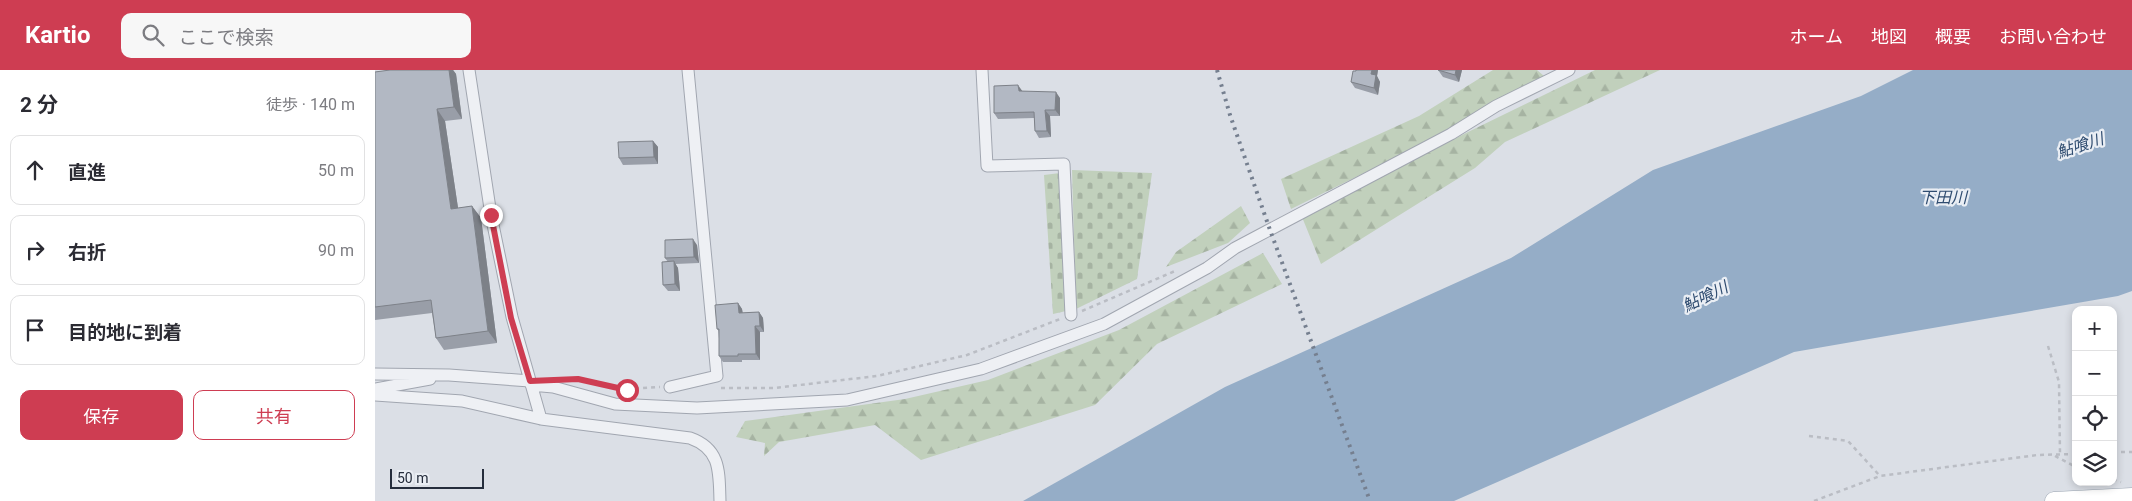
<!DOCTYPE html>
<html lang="ja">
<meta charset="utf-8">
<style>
:root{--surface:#fff;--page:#f7f7f7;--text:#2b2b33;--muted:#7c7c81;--line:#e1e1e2;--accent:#ce3d52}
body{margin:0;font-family:Roboto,"Noto Sans JP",sans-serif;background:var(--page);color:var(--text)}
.controls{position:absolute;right:15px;bottom:15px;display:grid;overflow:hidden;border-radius:10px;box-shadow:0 2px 8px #0003}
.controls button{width:45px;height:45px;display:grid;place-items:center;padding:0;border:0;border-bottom:1px solid var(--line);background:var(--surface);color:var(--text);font:25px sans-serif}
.scale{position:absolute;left:15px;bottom:12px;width:94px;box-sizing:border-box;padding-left:5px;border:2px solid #252d3c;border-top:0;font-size:14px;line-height:18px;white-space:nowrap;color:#252d3c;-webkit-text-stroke:4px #eaeef4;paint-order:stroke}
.stop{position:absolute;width:15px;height:15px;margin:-11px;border:4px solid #ce3d52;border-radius:50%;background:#fff}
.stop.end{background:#ce3d52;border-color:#fff;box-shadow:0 1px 5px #0008}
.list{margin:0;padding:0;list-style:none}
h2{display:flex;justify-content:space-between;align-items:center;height:65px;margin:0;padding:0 20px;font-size:21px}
h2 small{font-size:16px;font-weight:400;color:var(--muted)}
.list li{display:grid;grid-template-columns:32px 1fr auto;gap:15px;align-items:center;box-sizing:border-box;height:70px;margin:0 10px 10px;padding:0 10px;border:1px solid var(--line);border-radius:10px}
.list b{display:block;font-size:19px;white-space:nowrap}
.list em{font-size:16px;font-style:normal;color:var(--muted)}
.actions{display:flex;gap:10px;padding:15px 20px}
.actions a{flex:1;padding:11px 0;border:1px solid var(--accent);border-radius:10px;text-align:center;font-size:18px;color:var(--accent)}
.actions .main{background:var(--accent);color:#fff}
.icon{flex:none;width:28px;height:28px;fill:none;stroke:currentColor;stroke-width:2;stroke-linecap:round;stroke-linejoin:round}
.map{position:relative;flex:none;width:1757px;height:431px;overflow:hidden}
header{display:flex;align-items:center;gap:30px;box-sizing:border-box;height:70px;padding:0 25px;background:var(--accent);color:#fff}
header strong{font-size:24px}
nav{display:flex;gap:28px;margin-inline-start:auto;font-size:18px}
.search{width:350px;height:45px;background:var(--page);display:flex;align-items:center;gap:12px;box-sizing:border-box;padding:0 18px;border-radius:10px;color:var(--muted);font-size:19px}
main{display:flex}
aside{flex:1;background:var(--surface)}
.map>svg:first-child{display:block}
</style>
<header>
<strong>Kartio</strong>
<div class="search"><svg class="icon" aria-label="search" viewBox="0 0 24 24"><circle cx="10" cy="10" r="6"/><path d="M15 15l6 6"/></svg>ここで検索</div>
<nav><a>ホーム</a><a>地図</a><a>概要</a><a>お問い合わせ</a></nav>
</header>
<main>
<aside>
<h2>2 分<small>徒歩 · 140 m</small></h2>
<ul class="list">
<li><svg class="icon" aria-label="ahead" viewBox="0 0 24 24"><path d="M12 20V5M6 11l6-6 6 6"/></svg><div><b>直進</b></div><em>50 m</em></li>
<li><svg class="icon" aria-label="right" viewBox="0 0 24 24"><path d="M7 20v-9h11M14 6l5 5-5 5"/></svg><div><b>右折</b></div><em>90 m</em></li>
<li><svg class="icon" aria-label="arrive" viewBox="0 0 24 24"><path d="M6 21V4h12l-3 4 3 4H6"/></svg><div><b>目的地に到着</b></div></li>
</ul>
<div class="actions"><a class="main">保存</a><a>共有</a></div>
</aside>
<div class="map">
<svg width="1757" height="431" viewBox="0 0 1757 431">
<defs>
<pattern id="forest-firs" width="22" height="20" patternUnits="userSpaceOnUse" patternTransform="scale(1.25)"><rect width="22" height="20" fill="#c1d0bc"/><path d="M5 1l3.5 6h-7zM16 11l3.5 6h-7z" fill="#a6b3a2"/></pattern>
<pattern id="cemetery-stones" width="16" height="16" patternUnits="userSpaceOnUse" patternTransform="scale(1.25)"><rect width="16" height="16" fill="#c1d0bc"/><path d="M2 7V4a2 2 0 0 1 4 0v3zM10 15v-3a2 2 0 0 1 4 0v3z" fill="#a6b3a2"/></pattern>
</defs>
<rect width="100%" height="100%" fill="#dbdfe6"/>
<path fill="url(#forest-firs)" d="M1118 0H1162L1169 6 1038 79 916 139 906 109 1044 46Z
M1220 0H1285L1130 72 1100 98 946 194 927 147 1093 62Z
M866 136 875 153 853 173 791 197 801 182Z
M888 183 907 214 782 274 720 335 546 390 500 355 404 372 389 386 390 373 361 367 370 351 530 329 613 310 744 260Z"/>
<path fill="url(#cemetery-stones)" d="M697 100 777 103 762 209 701 239Z
M685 103 691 241 678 244 669 105Z"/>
<path fill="#95adc7" d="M1538 0H1757V221L1743 226 1419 282 1079 431H648L850 317 1136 188 1278 100 1486 26Z"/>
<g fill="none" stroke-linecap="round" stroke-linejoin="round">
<g stroke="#a1a6b0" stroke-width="13">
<path id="minor" d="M94 0 116 145 137 247 166 349
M607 0 612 96 689 94 696 245
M0 304 74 305 155 311
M156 315 178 317 240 334 322 338 472 330 606 299 729 254 832 198 860 178 1076 64 1121 36 1194 0
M295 317 342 306 313 0
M0 319 55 309
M0 325 87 331 166 349 315 368C346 379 344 402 345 431"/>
</g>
<g stroke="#9aa4b1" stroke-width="19">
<path id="primary" d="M1679 431 1757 427"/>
</g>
<path stroke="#babdc4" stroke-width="2.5" stroke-dasharray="4 4" stroke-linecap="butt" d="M707 241 800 201
M1673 276 1684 312 1685 384
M197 309 252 319 285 317
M346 318H399L502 306 592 285 685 249
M1434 366 1473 371 1505 406
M1738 382H1757
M1680 386 1701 397
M1738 409 1746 412
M1439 431 1505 406 1662 385 1701 384"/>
<use href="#minor" stroke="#eef0f4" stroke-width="11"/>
<use href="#primary" stroke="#fff" stroke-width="18"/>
<path stroke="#757f8f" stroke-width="4" stroke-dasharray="2.5 5" stroke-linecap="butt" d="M842 0 855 45 895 160 995 431"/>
</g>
<path fill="#999ea8" d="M15 0H78L81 4 87 49 70 51 83 138 97 136 106 148 122 273 69 280 61 268 57 243 0 250V2Z
M981 0H1003L1002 6 1005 12 1003 25 980 18 976 12Z
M1063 0H1087L1084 12 1068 7Z
M648 21 685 28V46H675L676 67 664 68 660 61 659 48 623 49 619 43Z
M278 71 283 77V94L248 95 244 88Z
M322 175 324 193 300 194 303 198 305 221H293L288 215 293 192 290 188Z
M363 233 367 239 368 243 384 242 388 248 389 262H385V290H367V292H348L344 286V261L342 259Z"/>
<path fill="#7d8188" d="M74 0H78L81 4 87 49 79 37Z
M997 0H1003L1002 6 1005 12 1003 25 999 18 996 4Z
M1081 0H1087L1084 12 1080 5Z
M643 15 648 22 644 21Z
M681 22 685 28V46L680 40Z
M62 39 70 51 85 151 76 139Z
M670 40 675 46 676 67 672 61Z
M278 71 283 77V94L279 87Z
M97 136 106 148 122 273 113 261Z
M318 169 322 175 324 193 319 187Z
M299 191 303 198 305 221 300 214Z
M363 233 367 239 368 249 364 243Z
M384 242 388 248 389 262 385 256Z
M380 256 385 262V290L381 284Z"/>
<path fill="#b2b8c3" stroke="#7d8188" d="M15 0H74L79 37 62 39 76 139 97 136 113 261 61 268 56 230 0 237V2Z
M981 0H997L996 4 1001 5 999 18 976 12 978 1H981Z
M1063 0H1081L1080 5Z
M643 15 644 21 681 22 680 40H670L672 61H660L659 42 619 43V16Z
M278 71 279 87 244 88 243 72Z
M318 169 319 187 290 188V170Z
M299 191 300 214 288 215 287 192Z
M363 233 364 243 384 242 385 256H380L381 284H363V286H344V259H342L340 235Z"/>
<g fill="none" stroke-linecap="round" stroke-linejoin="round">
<path stroke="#ce3d52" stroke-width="6" d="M116 145 136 248 155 311 203 309 252 320"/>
</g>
<g text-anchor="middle" stroke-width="4.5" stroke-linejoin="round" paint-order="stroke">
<g font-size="16" font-style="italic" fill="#2f4c70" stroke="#eaeef4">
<text transform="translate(1705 75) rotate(-18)" y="6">鮎喰川</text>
<text x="1568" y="133">下田川</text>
<text transform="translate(1330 226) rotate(-26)" y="6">鮎喰川</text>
</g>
</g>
</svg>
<div class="controls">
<button>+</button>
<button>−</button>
<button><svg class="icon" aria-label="locate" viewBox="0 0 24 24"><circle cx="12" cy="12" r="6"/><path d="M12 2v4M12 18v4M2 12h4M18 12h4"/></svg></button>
<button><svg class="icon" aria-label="layers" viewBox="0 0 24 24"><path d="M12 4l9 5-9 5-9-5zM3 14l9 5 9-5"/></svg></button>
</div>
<div class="scale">50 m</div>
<div class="stop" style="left:252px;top:320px"></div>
<div class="stop end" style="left:116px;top:145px"></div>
</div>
</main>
